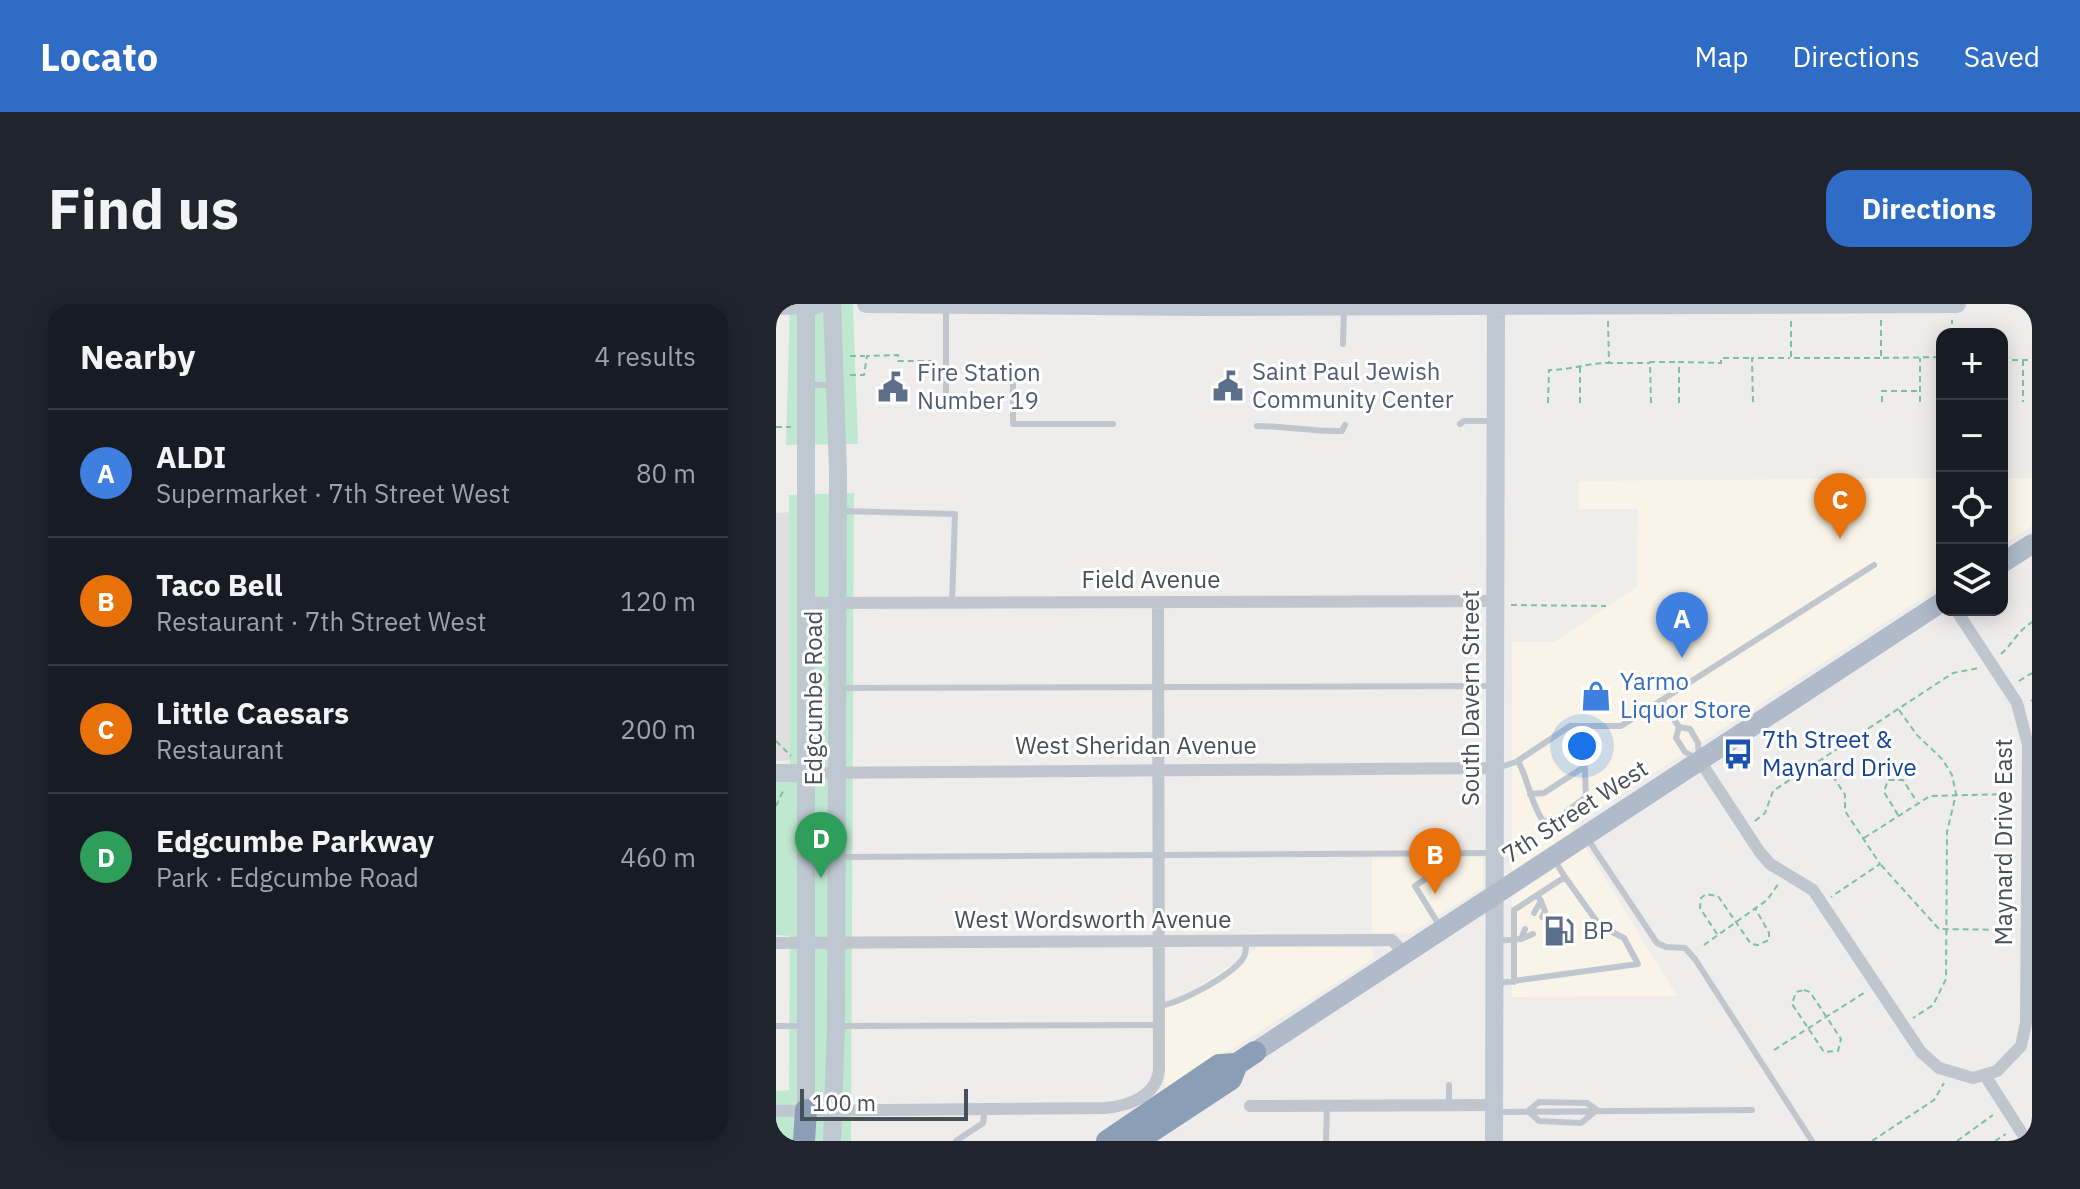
<!DOCTYPE html>
<meta charset="utf-8">
<style>
:root{--surface:#171b24;--page:#20242c;--text:#f1f3f6;--muted:#9ea1a6;--line:#363941;--accent:#2f6cc6}
body{margin:0;font-family:"IBM Plex Sans",sans-serif;background:var(--page);color:var(--text)}
.controls{position:absolute;right:24px;top:24px;display:grid;overflow:hidden;border-radius:16px;box-shadow:0 4px 20px #0003}
.controls button{width:72px;height:72px;display:grid;place-items:center;padding:0;border:0;border-bottom:2px solid var(--line);background:var(--surface);color:var(--text);font:40px sans-serif}
.scale{position:absolute;left:24px;bottom:20px;width:168px;box-sizing:border-box;padding-left:8px;border:4px solid #474f57;border-top:0;font-size:22px;line-height:28px;white-space:nowrap;color:#474f57;-webkit-text-stroke:6px #fff;paint-order:stroke}
.you{position:absolute;left:806px;top:442px;width:28px;height:28px;margin:-20px;border:6px solid #fff;border-radius:50%;background:#1a73e8;box-shadow:0 0 0 12px #1a73e833}
.badge{display:grid;place-items:center;width:52px;height:52px;border-radius:50%;background:var(--accent);color:#fff;font-size:26px;font-weight:700}
.pin{position:absolute;translate:-50% -66px;filter:drop-shadow(0 2px 4px #0008)}
.pin::after{content:'';position:absolute;top:42px;width:28px;height:24px;background:inherit;clip-path:polygon(0 0,100% 0,50% 100%)}
.list{margin:0;padding:0;list-style:none}
h2{display:flex;justify-content:space-between;align-items:center;height:104px;margin:0;padding:0 32px;font-size:34px}
h2 small{font-size:26px;font-weight:400;color:var(--muted)}
.list li{display:grid;grid-template-columns:52px 1fr auto;gap:24px;align-items:center;box-sizing:border-box;height:128px;padding:0 32px;border-top:2px solid var(--line)}
.list b{display:block;font-size:30px;white-space:nowrap}
.list p{margin:0;font-size:26px;white-space:nowrap;color:var(--muted)}
.list em{font-size:26px;font-style:normal;color:var(--muted)}
.icon{flex:none;width:44px;height:44px;fill:none;stroke:currentColor;stroke-width:2;stroke-linecap:round;stroke-linejoin:round}
.map{position:relative;flex:none;width:1256px;height:837px;overflow:hidden;border-radius:24px}
header{display:flex;align-items:center;gap:48px;box-sizing:border-box;height:112px;padding:0 40px;background:var(--accent);color:#fff}
header strong{font-size:38px}
nav{display:flex;gap:44px;margin-inline-start:auto;font-size:28px}
.intro{display:flex;align-items:center;justify-content:space-between;box-sizing:border-box;height:192px;padding:0 48px}
h1{margin:0;font-size:56px}
.button{padding:20px 36px;border-radius:24px;background:var(--accent);color:#fff;font-size:28px;font-weight:700}
main{display:flex;gap:48px;padding:0 48px}
aside{flex:1;background:var(--surface);border-radius:24px;box-shadow:0 4px 20px #0003}
.map>svg:first-child{display:block}
</style>
<header>
<strong>Locato</strong>
<nav><a>Map</a><a>Directions</a><a>Saved</a></nav>
</header>
<div class="intro"><h1>Find us</h1><a class="button">Directions</a></div>
<main>
<aside>
<h2>Nearby<small>4 results</small></h2>
<ul class="list">
<li><span class="badge" style="background:#3f7fe0">A</span><div><b>ALDI</b><p>Supermarket · 7th Street West</p></div><em>80 m</em></li>
<li><span class="badge" style="background:#e8710a">B</span><div><b>Taco Bell</b><p>Restaurant · 7th Street West</p></div><em>120 m</em></li>
<li><span class="badge" style="background:#e8710a">C</span><div><b>Little Caesars</b><p>Restaurant</p></div><em>200 m</em></li>
<li><span class="badge" style="background:#2e9e5b">D</span><div><b>Edgcumbe Parkway</b><p>Park · Edgcumbe Road</p></div><em>460 m</em></li>
</ul>
</aside>
<div class="map">
<svg width="1256" height="837" viewBox="0 0 1256 837">
<rect width="100%" height="100%" fill="#efecec"/>
<path fill="#f9f4e7" d="M1166 174V281L797 522 901 692 736 693V338H778L861 283 862 205H803V177Z
M1226 174H1256V222L1226 242Z
M707 553V583L635 629 596 628V554Z
M483 643 596 644 597 655 389 788V704Z"/>
<path fill="#e0dede" d="M18 208 20 456 0 457V209Z"/>
<path fill="#bfe8d0" d="M14 0H77L82 140 10 141Z
M78 189 75 837H0V787L13 786 14 632 0 631V478H14L13 191Z"/>
<g fill="none" stroke-linecap="round" stroke-linejoin="round">
<path stroke="#7cc1a1" stroke-width="2" stroke-dasharray="6 4" stroke-linecap="butt" d="M1105 16V54L1166 53
M832 17 833 59H874
M1015 17V54H1105
M1176 30V16
M74 52H89
M1226 56H1256
M1247 56V98
M74 71H88L91 52 122 51V57H161
M977 98 976 54H1014
M1106 98V87H1144
M1144 98V54
M772 99 773 66C795 66 810 59 833 59
M804 99V61
M875 99 874 58H901
M903 99V58L945 59V54H976
M0 123H15
M735 301 830 302
M1225 350C1238 338 1240 329 1256 318
M1243 377 1256 369
M1255 397 1256 396
M1123 406 1141 431 1167 456 1176 471 1180 490 1171 528 1170 675 1157 701 1137 714
M0 437 15 452
M1046 455 1069 491V507L1104 560 1055 593
M0 502 8 485
M1122 511 1108 488 1112 476H1127L1141 498
M979 517 989 509 997 487 1177 369 1203 364
M1088 534 1154 492 1236 490
M1105 561 1163 625 1237 626
M941 630 924 604 925 594 930 590 942 592 975 640 982 641 993 636V629L979 604
M928 641 991 596 1003 579
M1028 686 1034 688 1065 735 1062 747 1048 748 1016 700 1020 688Z
M998 746 1091 687
M1096 837 1158 796 1168 779
M1181 837 1217 811
M1219 837 1230 830"/>
<path stroke="#bfc6cd" stroke-width="6" d="M170 2V95
M567 40 568 4
M237 68V120H337
M33 81H57
M684 120 688 117H719
M481 122C510 122 537 128 566 127L569 121
M64 207 179 210 176 299
M64 384 716 382
M886 397 903 423 900 434 909 448 921 455
M903 423 914 425 922 439 923 451
M742 457C753 477 754 498 767 517L780 516 810 493 807 422
M721 464 740 458 794 422H845L1098 261
M754 490 768 489 808 463
M811 534 881 639 890 643 909 644 919 655 1036 837
M64 553 717 549
M765 597 769 607 766 613
M758 609 765 597 761 591
M663 621 639 582 667 563
M745 635 757 630
M720 637 745 635 749 625
M738 678V606L789 573 779 557
M723 679 862 660 848 634 824 622 789 573
M382 702C403 700 452 673 466 656 470 651 470 645 470 638
M0 722H28
M62 722 382 721
M673 781V801
M763 798 811 799 821 806 805 819 763 817 752 807Z
M722 808 976 806
M180 837 207 819 209 804
M550 837 551 802"/>
<path stroke="#bfc6cd" stroke-width="12" d="M30 299 720 297
M924 457 983 547 994 560 1037 586 1145 748 1163 764 1197 774 1221 767 1245 742 1250 719 1252 441 1241 399 1180 306
M30 469 720 464
M0 639 616 636 629 650
M1210 773 1251 837
M474 802 718 801
M0 807 329 804C352 802 380 793 383 766L382 298"/>
<path stroke="#bfc7d1" stroke-width="18" d="M30 0V806
M90 0 426 3 1181 0
M0 2 41 1
M0 469H30
M56 837 60 722 62 167 56 0
M718 837 720 0"/>
<path stroke="#afbbc8" stroke-width="20" d="M1226 259 1256 240
M479 748 1166 298"/>
<path stroke="#8a9eb5" stroke-width="22" d="M461 760 479 748
M28 837 30 806
M331 837 443 761 461 760
M361 837 455 775 461 760"/>
</g>
<defs>
<g id="civic-bare" transform="scale(2.4)"><path d="M-.6-6.5H3V-4.5H.6V-3L4-1V1h2V6H-6V1h2V-1L-.6-3ZM-1.2 2.5V6h2.4V2.5Z" fill="#5c6f8a" stroke="#fff" stroke-width="2.5" paint-order="stroke"/></g>
<g id="shop-bare" transform="scale(2.4)"><path d="M-5-2.5h2.3a2.7 3.5 0 0 1 5.4 0H5L5.5 6h-11ZM-1.5-2.5h3a1.5 2.3 0 0 0-3 0Z" fill="#3f7fe0" stroke="#fff" stroke-width="2.5" paint-order="stroke"/></g>
<g id="bus-bare" transform="scale(2.4)"><path d="M-5-6H5V4H4V6H2V4H-2V6H-4V4H-5ZM-3.5-4V0h7V-4ZM-3.5 1.2v1.5H-2V1.2ZM2 1.2v1.5H3.5V1.2Z" fill="#1a4fb4" stroke="#fff" stroke-width="2.5" paint-order="stroke"/></g>
<g id="fuel-bare" transform="scale(2.4)"><path d="M-5.5-6h7V0h2V4h1.3V-2.5L3-4.5l.8-.8L6-3V5H2.5V1h-1V6h-7ZM-4.2-4.7v3.2H.2V-4.7Z" fill="#5c6f8a" stroke="#fff" stroke-width="2.5" paint-order="stroke"/></g>
</defs>
<g fill-rule="evenodd">
<use href="#civic-bare" x="452" y="82"/>
<use href="#civic-bare" x="117" y="83"/>
<use href="#shop-bare" x="820" y="392"/>
<use href="#bus-bare" x="962" y="450"/>
<use href="#fuel-bare" x="783" y="627"/>
</g>
<g text-anchor="middle" stroke-width="6" stroke-linejoin="round" paint-order="stroke">
<g font-size="24" fill="#4e5e75" stroke="#fff" text-anchor="start">
<text x="476" y="76">Saint Paul Jewish<tspan x="476" dy="28">Community Center</tspan></text>
<text x="141" y="77">Fire Station<tspan x="141" dy="28">Number 19</tspan></text>
<text x="807" y="635">BP</text>
</g>
<g font-size="24" fill="#474f57" stroke="#fff">
<text x="375" y="284">Field Avenue</text>
<text transform="translate(38 394) rotate(-90)" y="8">Edgcumbe Road</text>
<text transform="translate(695 394) rotate(-90)" y="8">South Davern Street</text>
<text x="360" y="450">West Sheridan Avenue</text>
<text transform="translate(799 508) rotate(-33)" y="8">7th Street West</text>
<text transform="translate(1228 538) rotate(-90)" y="8">Maynard Drive East</text>
<text x="317" y="624">West Wordsworth Avenue</text>
</g>
<g font-size="24" fill="#366cbe" stroke="#fff" text-anchor="start">
<text x="844" y="386">Yarmo<tspan x="844" dy="28">Liquor Store</tspan></text>
</g>
<g font-size="24" fill="#164399" stroke="#fff" text-anchor="start">
<text x="986" y="444">7th Street &amp;<tspan x="986" dy="28">Maynard Drive</tspan></text>
</g>
</g>
</svg>
<div class="controls">
<button>+</button>
<button>−</button>
<button><svg class="icon" aria-label="locate" viewBox="0 0 24 24"><circle cx="12" cy="12" r="6"/><path d="M12 2v4M12 18v4M2 12h4M18 12h4"/></svg></button>
<button><svg class="icon" aria-label="layers" viewBox="0 0 24 24"><path d="M12 4l9 5-9 5-9-5zM3 14l9 5 9-5"/></svg></button>
</div>
<div class="scale">100 m</div>
<div class="you"></div>
<div class="pin badge" style="left:906px;top:354px;background:#3f7fe0">A</div>
<div class="pin badge" style="left:659px;top:590px;background:#e8710a">B</div>
<div class="pin badge" style="left:1064px;top:235px;background:#e8710a">C</div>
<div class="pin badge" style="left:45px;top:574px;background:#2e9e5b">D</div>
</div>
</main>
